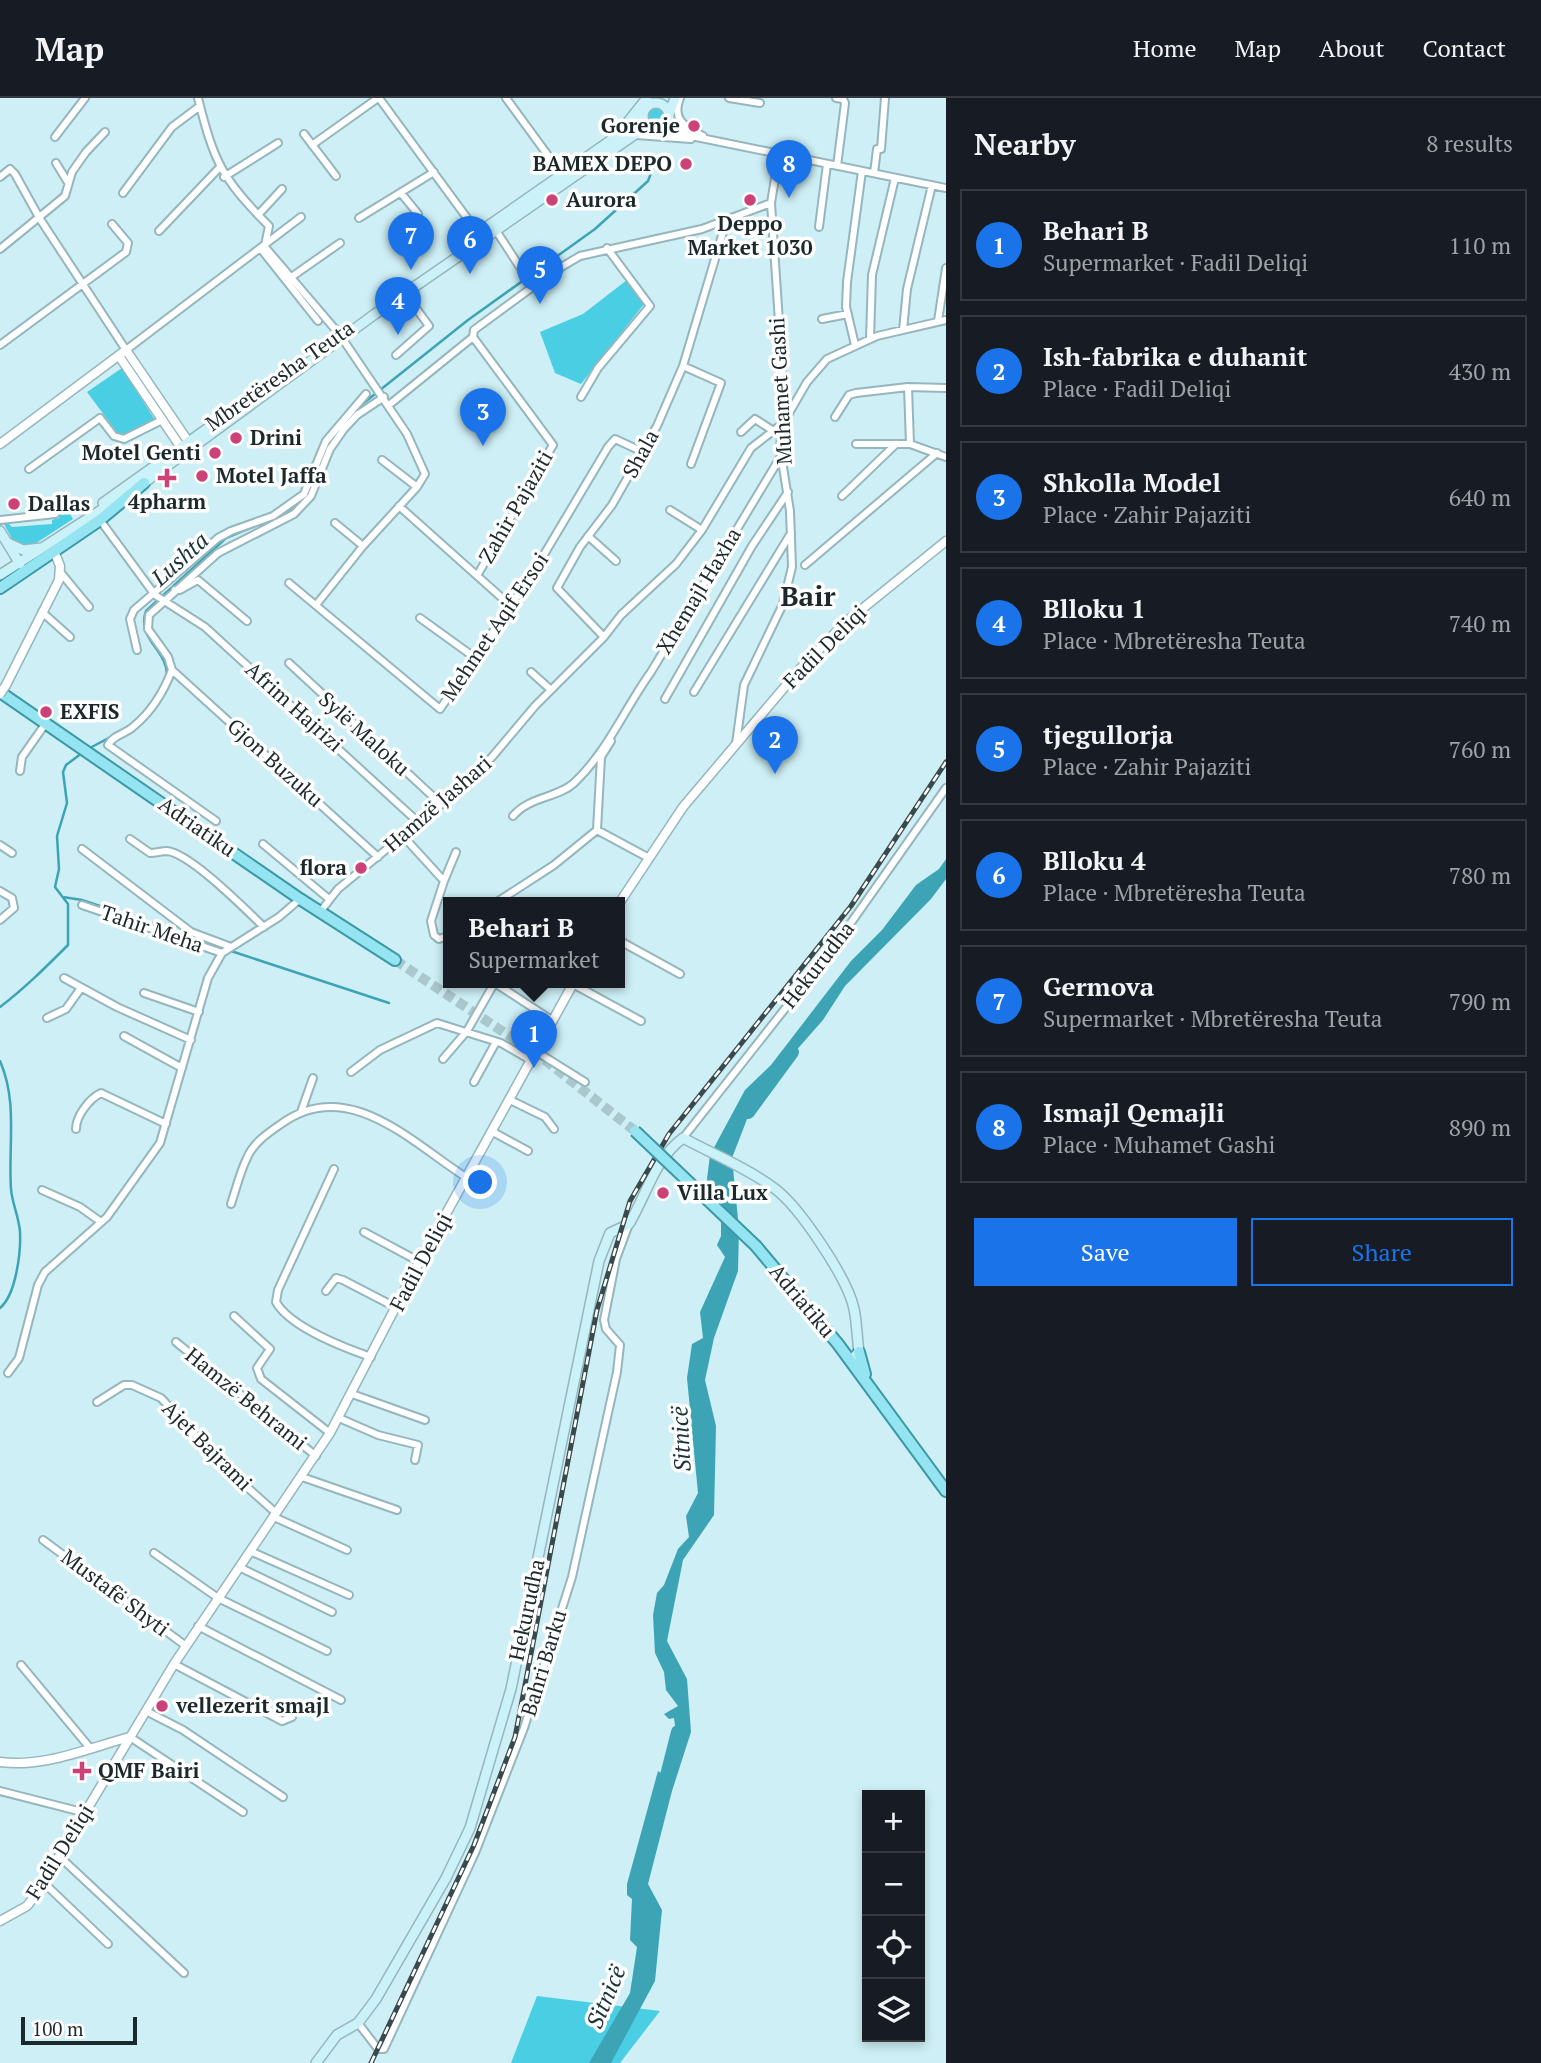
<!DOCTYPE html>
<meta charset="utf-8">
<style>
:root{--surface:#171b24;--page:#242831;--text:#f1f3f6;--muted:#9ea1a6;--line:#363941;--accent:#1a73e8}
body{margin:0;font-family:"PT Serif",serif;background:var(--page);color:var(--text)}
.controls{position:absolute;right:21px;bottom:21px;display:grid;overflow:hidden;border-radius:0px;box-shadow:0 4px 10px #0003}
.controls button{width:63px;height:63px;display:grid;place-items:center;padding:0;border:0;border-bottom:2px solid var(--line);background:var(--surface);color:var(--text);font:35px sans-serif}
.scale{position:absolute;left:21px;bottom:18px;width:116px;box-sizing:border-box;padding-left:7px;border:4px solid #1c292b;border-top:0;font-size:19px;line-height:24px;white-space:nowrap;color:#1c292b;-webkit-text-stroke:5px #fff;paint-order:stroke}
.you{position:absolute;left:481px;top:1085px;width:24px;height:24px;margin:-18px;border:5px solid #fff;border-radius:50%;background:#1a73e8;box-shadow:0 0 0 10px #1a73e833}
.badge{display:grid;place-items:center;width:46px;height:46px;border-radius:50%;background:var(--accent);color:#fff;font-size:23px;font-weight:700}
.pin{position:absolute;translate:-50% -58px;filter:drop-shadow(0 2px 4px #0008)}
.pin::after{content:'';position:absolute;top:37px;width:24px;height:21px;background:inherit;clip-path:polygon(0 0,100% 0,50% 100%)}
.popup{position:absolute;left:443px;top:799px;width:182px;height:91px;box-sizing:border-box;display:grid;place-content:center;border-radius:0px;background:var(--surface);filter:drop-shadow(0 2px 5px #0005);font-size:23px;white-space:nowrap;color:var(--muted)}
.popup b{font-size:26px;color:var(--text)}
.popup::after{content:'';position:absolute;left:50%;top:100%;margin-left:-14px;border:14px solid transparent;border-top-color:var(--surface)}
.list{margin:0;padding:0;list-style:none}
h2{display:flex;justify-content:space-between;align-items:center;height:91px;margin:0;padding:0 28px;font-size:30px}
h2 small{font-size:23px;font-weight:400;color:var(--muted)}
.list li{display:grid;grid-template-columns:46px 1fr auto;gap:21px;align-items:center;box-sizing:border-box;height:112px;margin:0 14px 14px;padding:0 14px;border:2px solid var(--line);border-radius:0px}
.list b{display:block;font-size:26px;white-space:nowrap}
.list p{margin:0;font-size:23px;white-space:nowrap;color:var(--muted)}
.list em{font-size:23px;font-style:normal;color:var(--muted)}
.actions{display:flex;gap:14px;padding:21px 28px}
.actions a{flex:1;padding:16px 0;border:2px solid var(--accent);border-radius:0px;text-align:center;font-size:24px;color:var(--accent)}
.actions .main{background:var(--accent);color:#fff}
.icon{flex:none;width:38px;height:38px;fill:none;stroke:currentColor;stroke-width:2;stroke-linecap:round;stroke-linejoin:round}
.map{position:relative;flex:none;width:946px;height:1965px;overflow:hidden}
header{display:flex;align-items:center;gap:42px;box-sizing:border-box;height:98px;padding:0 35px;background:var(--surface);border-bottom:2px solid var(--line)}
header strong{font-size:33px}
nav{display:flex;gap:38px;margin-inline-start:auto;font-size:24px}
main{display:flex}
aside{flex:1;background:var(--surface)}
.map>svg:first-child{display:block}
</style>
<header>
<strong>Map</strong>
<nav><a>Home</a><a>Map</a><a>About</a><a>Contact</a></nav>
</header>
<main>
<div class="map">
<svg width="946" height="1965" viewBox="0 0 946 1965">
<rect width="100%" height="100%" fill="#cdeff5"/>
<path fill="#4acee3" d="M648 18a9 9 0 1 1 18 0a9 9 0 1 1-18 0Z
M627 182 644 206 581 286 555 275 540 234 583 216Z
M122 270 155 322 127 338 119 337 87 294Z
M59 413H68L73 421 30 449 16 448 4 426 8 425 12 429 52 426V422L59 420Z
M537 1898 660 1913 620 1965H511Z"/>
<path fill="#3da4b5" d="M946 761V781L931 801 845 888 823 922 764 989 749 1016 732 1060 739 1131 738 1173 714 1240 705 1282 716 1328 714 1417 683 1462 667 1543 687 1581 691 1634 672 1693 648 1786 662 1812 655 1883 611 1965H589L630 1895 637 1849 630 1842 632 1801 627 1797V1786L658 1673 665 1678 674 1671 675 1655 667 1650 676 1635 674 1620 669 1621 664 1616 678 1608 666 1592 664 1574 655 1555 653 1517 657 1495 664 1487 678 1451 689 1439 686 1418 698 1395 687 1280 692 1246 703 1240 700 1214 725 1159 717 1147 721 1138V1114L707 1081 710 1057 745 992 771 967 851 863 882 832 916 787 939 771Z"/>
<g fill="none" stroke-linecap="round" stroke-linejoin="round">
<path stroke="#3da4b5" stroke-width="2.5" d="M349 322 365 304 468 222 595 131 648 83 656 62
M167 578C168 552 136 541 146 513L226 440 286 415 311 391
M88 651 118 635
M63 799 82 802 224 850
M231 853 389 905
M0 909C25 890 46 869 68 847V806L55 789 59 771 57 738 67 705 63 674 66 667 82 655
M0 963C18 1004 8 1047 11 1091 12 1105 19 1119 20 1134 21 1154 16 1197 0 1210"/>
<path stroke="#3da4b5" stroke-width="14" d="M748 1014 792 954
M663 1693 678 1634"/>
<path stroke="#aac7cd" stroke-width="10" stroke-dasharray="10 5" stroke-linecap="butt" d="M395 862 541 959 635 1033"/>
<g stroke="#95b6bc" stroke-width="10">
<path id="minor" d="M198 0C214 64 222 81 269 128L265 147
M379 0 478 135
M506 0 563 78
M680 0C671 22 686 29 703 38
M729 0 760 5
M836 0 843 1 845 5 837 68
M669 21 686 32
M657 31 946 90
M304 36 336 78
M636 37 691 41
M55 39 85 0
M312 47 378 0
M56 65 67 83
M874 75 877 51H881L885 0
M0 79 10 71 15 76 40 121 126 252 301 119
M224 79 278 45
M123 95 172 29 200 8
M401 95 418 116
M258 117 282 91
M359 120 434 74
M819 129 827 66
M495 131 527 180
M159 133 220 69
M265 149 340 237
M0 151 65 98 72 74 86 54 105 34
M261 151 318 223
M290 180 340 145
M822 221 848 216
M938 223 946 170
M903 232 907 191 932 87
M870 241 872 177 895 80
M0 247 126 154 128 145 112 126
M855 247 846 209 847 184 862 73
M396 257 429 228 405 195
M683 268 721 285 691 366
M908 289 910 346
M581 299 598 270 650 208 607 150
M389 307 473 239
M835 319 849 297 856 295 908 289 946 290
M785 322 807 284 827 261 877 238 946 222
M741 334 755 321 772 332
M856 346H910L946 359
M382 362 417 389
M29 371 100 320 114 338 124 341 162 322
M842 398 896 346
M399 408 511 508
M670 412 702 432
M0 422 55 416
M100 422 155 497 205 529 418 724
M335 425 363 448
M588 438 616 463
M805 467 937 355
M61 475 89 509
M478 476 553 347 473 239 474 232 553 174 580 158 702 131 771 105
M289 485 440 611 533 475 608 349 615 341 643 354
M175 492H180L198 482 247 523
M316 507 363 448 417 389 425 376 407 336 342 240
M42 514 70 539
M420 520 474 559
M604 539 557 490 580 449 612 407 657 328 683 268 726 124
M137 552 130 521 134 512 218 440 231 433 273 418 304 396 326 343 366 296
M289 565 441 706
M172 572 378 759
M531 574 551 592
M694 594 791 435
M665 601 752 448 788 394
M736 646 744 587 783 506 792 469 790 413 780 350 784 298 771 105 779 56
M20 673 22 659 46 625
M513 718C530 698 558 700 574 685 607 654 625 610 651 574L781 358
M216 723 108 647C113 637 126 636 134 628 151 614 164 593 172 572L168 559 148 531 149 517 218 455 294 416 311 398 330 351 344 331 357 317 384 299
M597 732 601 659 611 643
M403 738 444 783 431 823 434 837 439 841 448 838
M130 741 150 755C156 755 161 753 167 753 190 755 246 812 264 829
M263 746 329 801
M0 747 12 755
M82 751 191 834 231 849
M444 783 456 754
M0 793 12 800 14 810 0 822
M497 804 554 767 597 732 647 759
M82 807 222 855
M320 814 338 791 460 691 492 659 535 608 604 539 621 517 676 466 702 432 751 350 782 326
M620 843 680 876
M64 880 117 909 191 942
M495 885 553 923
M573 886 641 923
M144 895 199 914
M47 920 66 911 81 890
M124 938 182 970
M537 954 585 984
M443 961 467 933 495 884
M351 974 380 952 437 925 501 945 532 963
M474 984 496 944
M510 1002 545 1019 554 1031
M301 1014 313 980
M76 1031C76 1018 89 1001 101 995L166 1026
M493 1034 528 1053
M683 1040 836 846 946 690
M334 1071 278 1192 276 1204C290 1229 345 1250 371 1259
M42 1092 80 1109 101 1124
M231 1106C236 1091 240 1074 247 1060 253 1045 268 1035 281 1026 348 977 412 1045 467 1080
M364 1134 420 1164
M326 1193 336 1180 343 1182 397 1210
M234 1218 270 1251 257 1270 261 1281 330 1335
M176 1244 316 1358
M8 1275 19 1260 38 1187 45 1174 107 1119 160 1045 208 880 222 855 279 819 300 801
M352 1296 425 1322
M97 1304 124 1287H132L161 1300 229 1373 276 1415
M339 1320 378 1337 418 1347 415 1362
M302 1379 397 1412
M274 1419 347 1452
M43 1442 186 1548
M250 1453 349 1497
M154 1455 218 1500 327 1553
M239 1469 332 1514
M198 1528 341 1602
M174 1566 282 1623 292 1619
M21 1567 90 1650
M146 1613 183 1632 283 1699
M130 1639 243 1714
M0 1693 86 1715
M60 1759 184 1875
M44 1785 108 1846
M358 1925 378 1951H384L475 1755 524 1630 572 1479 617 1274 620 1247 606 1231 604 1222 616 1161 629 1126"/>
</g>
<g stroke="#95b6bc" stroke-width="11">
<path id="tertiary" d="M119 258 184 354
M0 346 126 252 192 349
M6 587 59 482 60 468 54 453
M620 804 683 709 799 572 846 524 946 443
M0 1664C44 1670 88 1650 130 1639
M0 1823 27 1808 37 1795 174 1566 330 1335 415 1172 574 884"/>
</g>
<g stroke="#95b6bc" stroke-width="12">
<path id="secondary" d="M643 18a13 13 0 1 1 26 0a13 13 0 1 1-26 0Z
M669 16 675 0
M623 30 647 0
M478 135 643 20
M141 387 375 216 647 28
M103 405 277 281
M0 433 20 466
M8 445 23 452 41 450
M0 477 120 400
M316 1965 337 1937 358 1925 376 1901 446 1780 470 1730 511 1591 599 1163 610 1135 629 1126C647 1096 654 1062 683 1040 713 1056 747 1070 774 1090 799 1108 848 1181 854 1211 857 1225 857 1240 859 1254L855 1258"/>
</g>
<g stroke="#3c98a6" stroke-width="14">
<path id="primary" d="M0 490 100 422 144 385
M0 594 300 801 395 862
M756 1148 838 1246 946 1393
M859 1254 865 1276"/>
</g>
<use href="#minor" stroke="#fff" stroke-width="6"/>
<use href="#tertiary" stroke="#fff" stroke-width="8"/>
<use href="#secondary" stroke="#caf2f8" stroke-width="9"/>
<use href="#primary" stroke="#94e5f1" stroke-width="10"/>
<g stroke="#39494c" stroke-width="5">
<path id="rail" d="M371 1965 474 1747 515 1639 597 1212 630 1103 669 1036 851 808 946 664"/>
</g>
<use href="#rail" stroke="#fff" stroke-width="2.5" stroke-dasharray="8" stroke-linecap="butt"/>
<g stroke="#95b6bc" stroke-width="11" stroke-linecap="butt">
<path id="tertiary-bridge" d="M0 596 6 587"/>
</g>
<g stroke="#3c98a6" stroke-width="14" stroke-linecap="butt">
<path id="primary-bridge" d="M635 1033 756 1148"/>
</g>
<use href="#tertiary-bridge" stroke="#fff" stroke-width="8"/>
<use href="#primary-bridge" stroke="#94e5f1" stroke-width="10"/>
</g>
<g fill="#cc4178" stroke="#fff" stroke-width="2.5">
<circle cx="694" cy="28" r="7"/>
<circle cx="686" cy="66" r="7"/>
<circle cx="552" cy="102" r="7"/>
<circle cx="750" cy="102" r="7"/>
<circle cx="236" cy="340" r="7"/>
<circle cx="215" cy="355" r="7"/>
<circle cx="202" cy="378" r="7"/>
<path d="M163.5 369.5h7v7h7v7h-7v7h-7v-7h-7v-7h7z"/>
<circle cx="14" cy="406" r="7"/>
<circle cx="46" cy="614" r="7"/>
<circle cx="361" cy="770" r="7"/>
<circle cx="663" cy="1095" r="7"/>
<circle cx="162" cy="1608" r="7"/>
<path d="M78.5 1662.5h7v7h7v7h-7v7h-7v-7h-7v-7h7z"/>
</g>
<g text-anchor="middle" stroke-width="7" stroke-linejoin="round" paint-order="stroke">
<g font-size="21" font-weight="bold" fill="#1c292b" stroke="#fff" text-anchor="start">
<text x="680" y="35" text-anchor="end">Gorenje</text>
<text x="672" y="73" text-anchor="end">BAMEX DEPO</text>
<text x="566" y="109">Aurora</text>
<text x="750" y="133" text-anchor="middle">Deppo<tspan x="750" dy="24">Market 1030</tspan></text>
<text x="250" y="347">Drini</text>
<text x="201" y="362" text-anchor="end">Motel Genti</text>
<text x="216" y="385">Motel Jaffa</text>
<text x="167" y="411" text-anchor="middle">4pharm</text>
<text x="28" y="413">Dallas</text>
<text x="60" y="621">EXFIS</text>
<text x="347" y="777" text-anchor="end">flora</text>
<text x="677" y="1102">Villa Lux</text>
<text x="176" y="1615">vellezerit smajl</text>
<text x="98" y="1680">QMF Bairi</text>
</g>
<g font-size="21" fill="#1c292b" stroke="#fff">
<text transform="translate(280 278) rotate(-35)" y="7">Mbretëresha Teuta</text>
<text transform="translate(781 293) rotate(-93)" y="7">Muhamet Gashi</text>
<text transform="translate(641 356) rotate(-61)" y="7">Shala</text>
<text transform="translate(516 409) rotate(-60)" y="7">Zahir Pajaziti</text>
<text transform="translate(699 493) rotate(-59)" y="7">Xhemajl Haxha</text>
<text transform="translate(495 529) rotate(-56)" y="7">Mehmet Aqif Ersoi</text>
<text transform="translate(825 549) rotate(-45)" y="7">Fadil Deliqi</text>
<text transform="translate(294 609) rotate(42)" y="7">Afrim Hajrizi</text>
<text transform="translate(364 636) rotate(42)" y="7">Sylë Maloku</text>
<text transform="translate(275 665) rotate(42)" y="7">Gjon Buzuku</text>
<text transform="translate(438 706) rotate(-41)" y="7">Hamzë Jashari</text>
<text transform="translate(197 729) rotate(35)" y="7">Adriatiku</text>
<text transform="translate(152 831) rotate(19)" y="7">Tahir Meha</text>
<text transform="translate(818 867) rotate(-52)" y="7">Hekurudha</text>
<text transform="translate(421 1164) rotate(-62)" y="7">Fadil Deliqi</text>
<text transform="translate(802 1203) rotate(50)" y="7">Adriatiku</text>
<text transform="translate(246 1301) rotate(39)" y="7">Hamzë Behrami</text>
<text transform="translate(207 1348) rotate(45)" y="7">Ajet Bajrami</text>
<text transform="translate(115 1495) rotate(37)" y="7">Mustafë Shyti</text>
<text transform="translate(527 1512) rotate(-78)" y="7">Hekurudha</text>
<text transform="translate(544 1565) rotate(-73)" y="7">Bahri Barku</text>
<text transform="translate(60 1754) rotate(-58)" y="7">Fadil Deliqi</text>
</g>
<g font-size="23" font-style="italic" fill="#1c3338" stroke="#fff">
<text transform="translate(180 461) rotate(-42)" y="8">Lushta</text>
<text transform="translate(681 1341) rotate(-93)" y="8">Sitnicë</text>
<text transform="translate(606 1899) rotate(-67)" y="8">Sitnicë</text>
</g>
<g font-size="28" font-weight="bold" fill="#1c292b" stroke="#fff">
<text x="808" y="508">Bair</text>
</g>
</g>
</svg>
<div class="controls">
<button>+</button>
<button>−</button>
<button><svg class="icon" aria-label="locate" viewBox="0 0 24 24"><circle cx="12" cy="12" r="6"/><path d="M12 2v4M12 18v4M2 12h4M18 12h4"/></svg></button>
<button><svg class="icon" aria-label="layers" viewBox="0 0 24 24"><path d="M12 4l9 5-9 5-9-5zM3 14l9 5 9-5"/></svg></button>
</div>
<div class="scale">100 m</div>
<div class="you"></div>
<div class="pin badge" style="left:534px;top:970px">1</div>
<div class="popup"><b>Behari B</b>Supermarket</div>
<div class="pin badge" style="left:775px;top:676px">2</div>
<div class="pin badge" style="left:483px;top:348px">3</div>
<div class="pin badge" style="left:398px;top:237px">4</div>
<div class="pin badge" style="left:540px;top:206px">5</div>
<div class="pin badge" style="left:470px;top:176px">6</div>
<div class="pin badge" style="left:411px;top:172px">7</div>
<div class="pin badge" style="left:789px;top:100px">8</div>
</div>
<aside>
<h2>Nearby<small>8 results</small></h2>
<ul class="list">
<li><span class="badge">1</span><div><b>Behari B</b><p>Supermarket · Fadil Deliqi</p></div><em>110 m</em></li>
<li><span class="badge">2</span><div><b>Ish-fabrika e duhanit</b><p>Place · Fadil Deliqi</p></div><em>430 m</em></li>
<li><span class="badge">3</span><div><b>Shkolla Model</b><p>Place · Zahir Pajaziti</p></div><em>640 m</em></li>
<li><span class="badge">4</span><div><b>Blloku 1</b><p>Place · Mbretëresha Teuta</p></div><em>740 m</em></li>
<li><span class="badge">5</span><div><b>tjegullorja</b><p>Place · Zahir Pajaziti</p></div><em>760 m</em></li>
<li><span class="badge">6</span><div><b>Blloku 4</b><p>Place · Mbretëresha Teuta</p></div><em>780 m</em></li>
<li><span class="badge">7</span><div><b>Germova</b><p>Supermarket · Mbretëresha Teuta</p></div><em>790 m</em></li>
<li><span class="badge">8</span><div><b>Ismajl Qemajli</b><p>Place · Muhamet Gashi</p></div><em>890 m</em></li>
</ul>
<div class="actions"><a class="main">Save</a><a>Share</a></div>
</aside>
</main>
